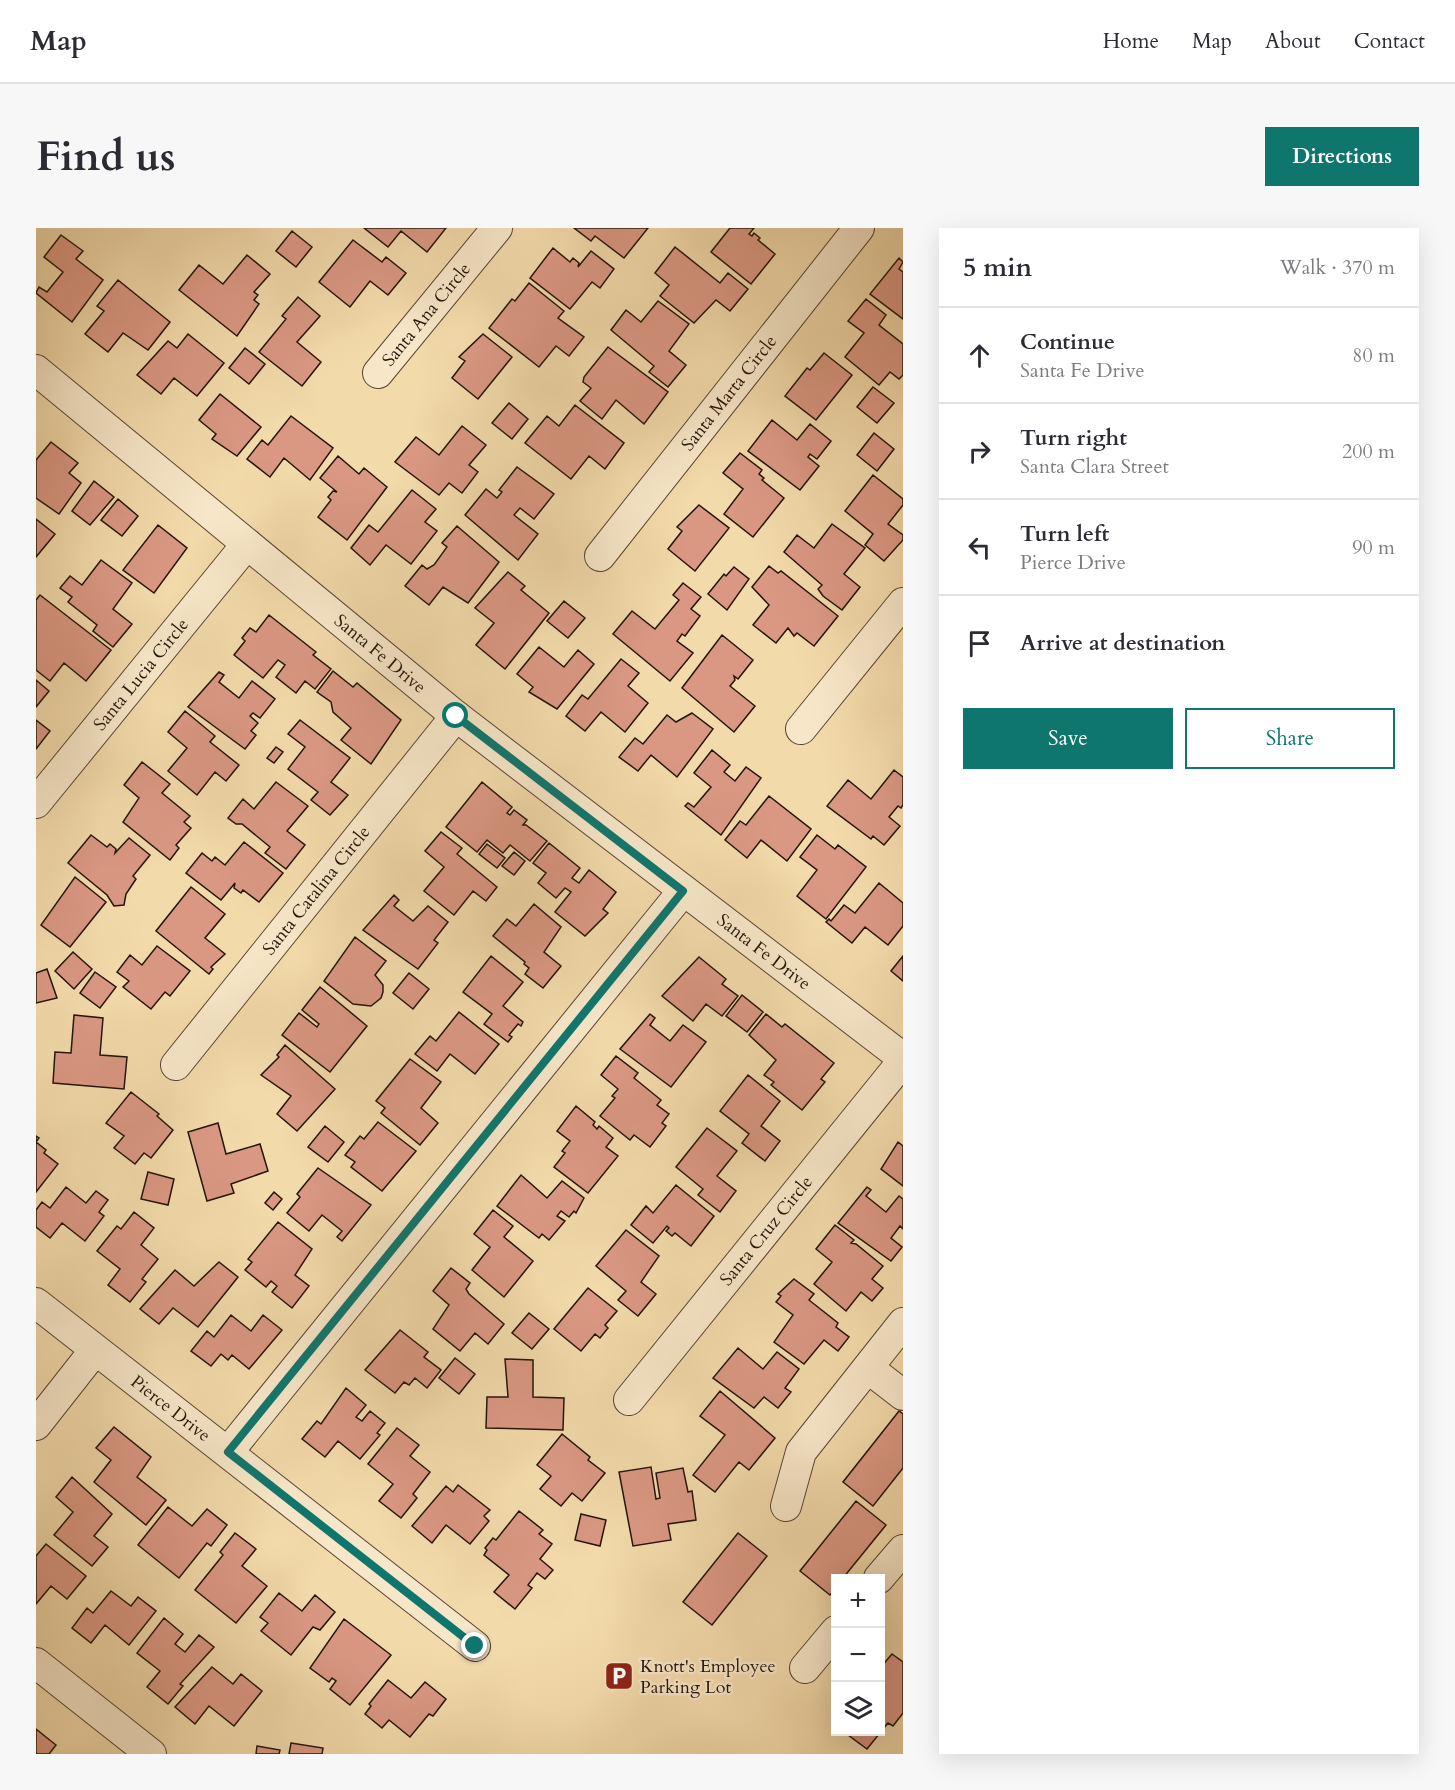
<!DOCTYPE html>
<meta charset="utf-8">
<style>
:root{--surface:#fff;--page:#f7f7f7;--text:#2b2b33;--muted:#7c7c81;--line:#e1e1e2;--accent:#0f766e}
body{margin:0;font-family:Cardo,serif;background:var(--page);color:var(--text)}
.controls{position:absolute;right:18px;bottom:18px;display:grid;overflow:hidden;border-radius:0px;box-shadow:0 6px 24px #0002}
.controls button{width:54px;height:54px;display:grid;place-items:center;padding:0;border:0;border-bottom:2px solid var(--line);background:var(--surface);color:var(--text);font:30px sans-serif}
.stop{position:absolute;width:18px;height:18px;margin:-14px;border:4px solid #0f766e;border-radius:50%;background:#fff}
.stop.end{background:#0f766e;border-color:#fff;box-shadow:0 2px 6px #0008}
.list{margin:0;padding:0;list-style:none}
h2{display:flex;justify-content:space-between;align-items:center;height:78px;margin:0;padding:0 24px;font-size:26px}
h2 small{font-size:20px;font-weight:400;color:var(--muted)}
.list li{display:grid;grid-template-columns:39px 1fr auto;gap:18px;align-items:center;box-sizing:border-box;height:96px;padding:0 24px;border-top:2px solid var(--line)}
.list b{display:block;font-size:22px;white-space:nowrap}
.list p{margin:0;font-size:20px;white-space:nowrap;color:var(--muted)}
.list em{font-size:20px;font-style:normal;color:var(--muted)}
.actions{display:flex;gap:12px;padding:18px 24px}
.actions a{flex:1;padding:14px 0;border:2px solid var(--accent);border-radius:0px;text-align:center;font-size:21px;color:var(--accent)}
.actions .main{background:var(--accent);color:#fff}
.icon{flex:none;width:33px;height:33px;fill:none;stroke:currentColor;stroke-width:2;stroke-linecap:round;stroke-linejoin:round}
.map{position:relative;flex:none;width:867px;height:1526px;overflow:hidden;border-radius:0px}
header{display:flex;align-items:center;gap:36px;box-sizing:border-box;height:84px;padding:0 30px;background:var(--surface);border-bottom:2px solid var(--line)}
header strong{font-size:28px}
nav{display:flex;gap:33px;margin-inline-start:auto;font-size:21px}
.intro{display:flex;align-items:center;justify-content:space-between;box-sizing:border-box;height:144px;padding:0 36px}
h1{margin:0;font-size:42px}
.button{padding:15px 27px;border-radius:0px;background:var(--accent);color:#fff;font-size:21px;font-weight:700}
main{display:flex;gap:36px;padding:0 36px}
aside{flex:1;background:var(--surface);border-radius:0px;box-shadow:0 6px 24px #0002}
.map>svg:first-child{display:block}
</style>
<header>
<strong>Map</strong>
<nav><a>Home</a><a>Map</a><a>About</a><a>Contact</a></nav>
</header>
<div class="intro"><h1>Find us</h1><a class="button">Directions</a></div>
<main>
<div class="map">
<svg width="867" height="1526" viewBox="0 0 867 1526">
<rect width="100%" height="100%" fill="#f3daab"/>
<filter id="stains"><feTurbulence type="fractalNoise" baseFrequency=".00333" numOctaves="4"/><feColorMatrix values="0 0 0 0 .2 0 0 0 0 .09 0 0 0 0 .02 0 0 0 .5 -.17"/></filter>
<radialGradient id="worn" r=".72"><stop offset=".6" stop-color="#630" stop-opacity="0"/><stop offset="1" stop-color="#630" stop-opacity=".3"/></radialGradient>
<path fill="#da9882" stroke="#231409" stroke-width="1.5" d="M328 0H410L391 24 365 3 352 19Z
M538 0H612L588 30 559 8 555 13Z
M694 0H718L713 6 716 8 718 5 724 10 722 12 739 26 715 56 675 24Z
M256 3 276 19 260 39 240 23Z
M25 7 47 23 40 31 67 52 36 94 0 65 3 59 11 64 27 44 8 29Z
M317 12 346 34 350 29 370 45 352 67 334 53 314 79 283 54Z
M639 19 684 55 692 45 712 61 694 83 680 72 658 95 624 68 633 57 619 45Z
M517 20 534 34 537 30 543 35 542 39 555 23 578 41 564 60 556 54 534 81 494 50Z
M211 27 234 46 218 64 222 67 218 72 223 76 201 108 143 62 163 37 187 56Z
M863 30 867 34 863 41 867 44V91L834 66Z
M82 52 134 94 112 122 87 105 72 124 49 106 68 83 61 78Z
M493 55 528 83 522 90 548 109 533 128 520 118 503 139 453 100 476 71 479 73Z
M262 69 284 88 261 114 285 134 266 158 223 124 250 91 246 88Z
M830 71 850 87 843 97 867 116V147L863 151 854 144 843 157 809 129 828 105 812 93Z
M622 73 653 96 633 123 650 137 632 159 613 144 618 138 575 102 590 82 605 94Z
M152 106 188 135 161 168 138 150 125 166 101 147 132 113 141 120Z
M447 106 476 129 442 171 416 150 429 133 423 129Z
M572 119 632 164 608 196 580 172 566 191 544 173 555 160 547 154 548 149Z
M209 120 229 136 213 156 193 140Z
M788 125 816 147 780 192 749 168 771 140 774 142Z
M837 159 858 175 841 195 821 179Z
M184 166 225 199 201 228 176 211 180 206 163 192Z
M473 175 492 191 476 211 456 195Z
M539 177 588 215 569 241 553 228 535 251 489 215 511 188 523 198Z
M255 188 297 220 274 252 248 230 234 249 211 231 226 212 232 217Z
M736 192 761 212 774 196 795 213 781 231 774 226 772 229 783 238 764 262 712 223Z
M426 198 450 217 433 237 442 244 426 265 413 255 403 267 359 234 380 209 403 227Z
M838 205 858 221 841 243 821 227Z
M15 214 42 235 33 245 45 255 23 286 0 270V232Z
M704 225 726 242 723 246 728 250 726 252 748 270 717 309 688 286 707 261 687 245Z
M302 228 323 246 328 240 351 259 311 312 282 289 295 272 292 269 297 263 301 264 284 250Z
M481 239 518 266 498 291 484 280 478 287 502 306 482 332 429 287 450 261 461 270 466 264 463 262Z
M837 247 867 271V277L852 296 867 307V312L848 333 829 317 837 306 809 283Z
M58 253 78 269 54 297 36 283Z
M376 262 400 281 389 294 401 303 375 336 350 317 334 337 315 320 333 297 342 304Z
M82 271 102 288 86 308 65 292Z
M663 277 693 300 659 343 632 321 646 303 641 299Z
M0 291 19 306 0 329Z
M796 296 829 320 808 346 824 359 806 382 787 368 782 361 786 357 748 324 761 307 778 320Z
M122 297 151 320 118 365 87 342Z
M421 298 463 334 432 375 407 359 393 377 369 358 386 337 391 341 398 337 411 319 406 315Z
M65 332 96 355 77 381 96 396 77 419 57 403 61 397 32 374 36 369 24 360 34 348 46 357Z
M733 338 742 345 745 343 802 388 778 418 761 405 758 408 752 400 740 415 717 397 733 377 716 359Z
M698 339 713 351 691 382 672 366 688 346 690 348Z
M472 344 489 358 485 362 513 385 469 441 440 417 458 395 439 380Z
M647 355 665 369 655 381 664 388 649 408 646 406 641 413 657 425 634 453 577 406 596 383 619 401 643 372 637 367Z
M4 367 75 422 50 453 28 435 14 453 0 442V372Z
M528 373 549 390 532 410 511 393Z
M233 387 280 424 277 427 295 441 279 461 269 453 260 465 240 449 249 437 242 432 227 450 198 427 209 413 206 410 214 400 220 404Z
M686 407 717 432 702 451 698 448 699 452 694 458 719 478 698 504 646 460Z
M503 419 528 439 542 422 558 436 521 481 493 464 497 459 481 446Z
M585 431 603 445 592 458 612 475 589 504 565 484 549 503 530 488 546 467 552 471Z
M297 443 317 459 321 455 365 492 335 536 305 512 315 500 297 484 295 474 281 464Z
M183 444 188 447 183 454 203 470 216 453 239 471 224 490 217 485 214 488 222 495 215 503 220 507 209 521 152 479Z
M0 452 13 463 0 479Z
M149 483 179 508 174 514 203 537 190 553 179 544 161 567 132 543 151 520 132 504Z
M656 485 677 501 641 549 615 527 602 543 583 529 599 510 607 516 631 487 640 494Z
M0 492 14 503 0 521Z
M264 492 314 530 295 554 312 567 294 587 275 572 282 564 252 541 269 519 252 506Z
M240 519 247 524 238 535 231 530Z
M676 522 694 537 688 544 699 553 710 539 725 550 685 607 649 578 652 575 658 579 675 559 658 545Z
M106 534 134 556 126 565 154 588 148 594 155 600 140 617 143 620 134 632 87 594 103 570 88 557Z
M858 542 867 549V577L865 580 862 578 853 589 864 598 848 617 837 608 835 611 791 578 812 552 835 571Z
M240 554 272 578 251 603 269 617 250 641 229 625 234 619 206 596H200L192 590 207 571 218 581Z
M446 554 476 579 471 585 474 587 478 582 491 592 487 597H490L511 613 494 633 474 617 467 625 451 612 441 624 410 599Z
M733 568 775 601 751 633 725 612 711 630 689 612 704 593 710 597Z
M405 604 426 620 421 626 461 659 450 673 437 663 418 687 388 663 408 639 389 623Z
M55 607 71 619 74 616 80 621 79 625 93 610 114 627 97 648 100 651 90 666 88 677 78 678 71 667 32 635Z
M781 607 799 621 802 617 830 639 790 691 761 668 781 642 764 629Z
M208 614 247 645 223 674 207 662 205 665 198 660 199 655 185 672 150 645 166 625 176 633 179 629 189 637Z
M513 615 544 640 536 650 543 655 553 642 580 664 567 681 572 685 549 708 519 684 535 664 529 660 520 670 502 655 510 645 497 635Z
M451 616 469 630 461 640 443 626Z
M478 624 489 633 478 647 466 638Z
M39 649 70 674 34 719 5 697Z
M843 655 867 675V698L852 717 829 699 816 715 790 694 793 691 795 693 808 677 819 685Z
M155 659 189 686 169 710 189 726 175 739 177 741 173 746 120 703Z
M358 667 363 672 358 678 377 693 392 678 412 694 398 712 402 715 382 741 327 702Z
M498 676 525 699 508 724 525 738 507 760 489 746 493 740 488 736 489 734 457 708 471 691 480 698Z
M319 709 350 733 339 747 347 757V764L345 770 335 778 317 776 288 753Z
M121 718 154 743 134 768 129 764 115 781 87 759 93 753 81 744 94 727 106 737Z
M37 724 56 741 38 761 19 743Z
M455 728 487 754 467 778 487 794 485 798 482 796 473 807 476 809 472 814 448 796 456 786 427 764Z
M867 728V753L855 743Z
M663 729 690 751 686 756 702 768 686 788 670 776 657 793 626 768Z
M11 741 21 770 0 775V745Z
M59 744 80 759 64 780 44 765Z
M373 745 393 761 377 781 357 765Z
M284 759 331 798 294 844 246 807 263 785 281 799 283 796 266 782Z
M706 767 727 784 711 804 690 788Z
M423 784 463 816 439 846 414 826 401 843 379 826 394 808 400 813Z
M614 786 619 790 614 797 634 813 647 797 670 814 635 859 584 821Z
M730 786 746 799 749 796 798 835 785 851 789 854 766 882 735 857 738 854 728 847 740 832 713 807Z
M38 787 67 790 64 827 91 829 88 861 17 855 19 824 35 825Z
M249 817 299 861 261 903 241 886 255 868 225 847 243 829 241 827Z
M580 828 602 845 598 850 625 872 621 877 633 886 626 895 630 898 614 919 598 907 594 912 564 888 579 870 576 868 582 861 565 847Z
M374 831 405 854 385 880 402 895 384 917 345 885 349 880 340 873Z
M712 847 744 873 725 898 744 913 729 933 706 915 713 906 684 883Z
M95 864 123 886 121 888 137 902 115 930 108 925 99 936 78 920 88 908 70 895Z
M540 878 559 894 557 897 561 901 563 898 577 910 570 919 582 928 552 965 518 939 529 925 526 923 534 913 521 903Z
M342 894 380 923 346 963 315 939 319 934 309 927 324 908 328 911Z
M182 895 190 926 224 916 232 943 195 956 198 965 171 973 152 904Z
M289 898 308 914 292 934 272 919Z
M671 900 701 923 681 948 700 963 684 984 662 967 667 961 640 939Z
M0 908 3 910 0 914 10 922 8 925 22 936 0 964Z
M862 914 867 918V958L845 941Z
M282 940 335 977 306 1013 301 1009 306 1003 286 987 273 1003 251 985 264 969 261 966Z
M112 944 138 951 132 977 105 971Z
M485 947 511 970 526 953 548 970 540 985 538 983 533 989 525 983 521 988 529 993 513 1012 506 1006 503 1010 461 978Z
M640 957 678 988 655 1018 639 1005 636 1008 630 1003 633 1000 631 998 617 1015 595 997 610 978 617 985Z
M30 959 50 975 60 963 72 972 63 984 68 988 49 1013 26 995 14 1010 0 999V982L6 974 14 980Z
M831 959 835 962 830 968 850 984 863 968 867 971V1001L864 998 855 1010 866 1019 855 1033 802 995Z
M238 964 246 971 237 982 229 975Z
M457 982 477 998 468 1009 497 1033 468 1069 436 1042 454 1019 438 1006Z
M98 984 118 1000 105 1017 122 1031 106 1051 110 1054 94 1074 72 1057 84 1041 61 1023 81 998 85 1001Z
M242 994 276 1021 259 1047 273 1058 256 1080 236 1064 241 1058 235 1053 230 1059 209 1042 216 1034 212 1031Z
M799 997 818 1012 815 1015 820 1016 847 1038 836 1051 847 1060 836 1073 825 1064 810 1083 778 1056 796 1034 780 1021Z
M590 1002 623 1028 605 1054 620 1066 602 1088 582 1072 590 1063 560 1038Z
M183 1034 202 1049 162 1099 137 1080 123 1096 104 1081 139 1042 158 1058Z
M415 1040 434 1055 430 1061 433 1066 468 1096 452 1116 439 1105 424 1123 397 1101 413 1077 397 1063Z
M758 1051 778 1066 773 1072 802 1095 800 1099 813 1109 802 1123 788 1112 768 1136 738 1114 757 1087 740 1074 745 1068 742 1066Z
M552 1060 581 1083 569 1097 572 1100 564 1110 559 1106 545 1123 518 1101Z
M493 1085 513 1101 496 1121 476 1105Z
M195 1087 215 1103 227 1087 246 1102 213 1141 196 1127 192 1132 185 1126 175 1138 155 1123 171 1103 178 1109Z
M364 1102 392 1124 388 1129 405 1142 391 1160 379 1150 373 1157 368 1154 359 1165 329 1142Z
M702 1120 727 1141 741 1124 763 1141 749 1160 755 1164 742 1180 728 1169 718 1180 677 1150Z
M419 1130 439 1146 423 1166 403 1150Z
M469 1131 497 1132V1169L528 1170 527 1202 450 1200 451 1169H472Z
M310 1160 330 1177 320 1189 326 1193 334 1183 349 1195 341 1205 344 1207 324 1231 302 1213 289 1229 266 1211 281 1193 285 1196Z
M684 1163 739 1210 713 1242 703 1234 679 1264 657 1247 689 1207 664 1188Z
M863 1183 867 1186V1240L837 1278 807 1254Z
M78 1199 115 1229 101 1249 130 1272 110 1297 58 1254 75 1232 60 1220Z
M361 1200 383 1217 374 1228 394 1244 377 1266 381 1270 365 1290 343 1273 357 1256 332 1236Z
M526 1206 554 1229 552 1232 569 1245 546 1273 536 1265 525 1278 504 1261 515 1248 501 1237Z
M615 1239 620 1271 624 1270 620 1245 647 1240 652 1264 656 1263 660 1292 632 1296 635 1312 597 1318 583 1244Z
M36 1249 76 1286 58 1308 72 1319 56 1338 18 1307 37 1284 20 1269Z
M422 1257 454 1282 448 1288 453 1293 434 1316 410 1297 396 1315 376 1298 410 1258 417 1264Z
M820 1273 850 1297 807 1350H800V1360L794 1367 764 1343Z
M132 1279 156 1298 171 1281 191 1297 175 1318 171 1315 143 1350 102 1317Z
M483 1283 507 1302 503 1306 516 1316 504 1331 517 1342 509 1351 501 1345 492 1357 496 1360 479 1381 458 1364 473 1347 448 1327 451 1322 449 1320 457 1310 460 1312Z
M545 1286 570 1292 564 1318 539 1312Z
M199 1305 220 1321 206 1338 231 1358 200 1395 159 1362 187 1327 184 1324Z
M702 1305 731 1328 676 1397 647 1374Z
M10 1316 50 1348 31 1371 15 1358 0 1376V1328Z
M75 1363 95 1378 102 1369 120 1383 93 1417 69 1397 55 1415 36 1400 51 1380 57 1385Z
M243 1365 266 1383 279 1367 299 1384 284 1402 277 1399 255 1427 225 1403 232 1395 224 1389Z
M128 1390 147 1406 139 1416 149 1424 163 1407 178 1419 144 1456 147 1458 132 1476 111 1459 124 1443 101 1425Z
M308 1391 355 1427 314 1477 294 1461 300 1453 296 1450 293 1454 274 1440Z
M856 1426 867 1434V1485L857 1498 852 1495 831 1521 808 1504H844V1440Z
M176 1439 197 1456 205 1446 226 1463 198 1498 173 1478 159 1496 139 1479Z
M352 1452 375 1470 389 1454 410 1471 397 1488 393 1486 374 1509 353 1492 346 1500 329 1486 335 1478 333 1476Z
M0 1501 20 1517 13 1526H0Z
M255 1515 287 1520 286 1526H253Z
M221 1518 244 1522 243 1526H220Z"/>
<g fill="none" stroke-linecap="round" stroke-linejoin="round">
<g stroke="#574632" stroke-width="32">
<g id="minor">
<path id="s1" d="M0 142 420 488 867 830"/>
<path id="s2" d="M342 145 461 0"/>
<path id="s3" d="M564 328 823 0"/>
<path d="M765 501 867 375"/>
<path id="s4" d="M0 575 211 316"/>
<path id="s5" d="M140 837 420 488"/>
<path id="s6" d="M0 1075 439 1418"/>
<path d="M832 1140 867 1167"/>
<path id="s7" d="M593 1172 867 833"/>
<path d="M0 1197 59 1122"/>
<path d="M192 1224 647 663"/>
<path d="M750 1278 765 1224 867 1095"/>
<path d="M843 1350 867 1322"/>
<path d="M0 1435 115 1526"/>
<path d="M769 1440 800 1403"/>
</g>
</g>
<use href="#minor" stroke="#f7e7c8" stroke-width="30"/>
</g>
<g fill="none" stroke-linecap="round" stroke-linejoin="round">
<path stroke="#0f766e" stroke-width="8" d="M420 488 647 663 192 1224 439 1418"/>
</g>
<defs>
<g id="parking-square" transform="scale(1.5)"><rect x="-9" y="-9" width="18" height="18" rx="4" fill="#8f2418" stroke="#f7e7c8"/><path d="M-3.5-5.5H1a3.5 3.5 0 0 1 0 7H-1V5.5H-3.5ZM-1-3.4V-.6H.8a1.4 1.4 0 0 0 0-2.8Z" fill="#fff"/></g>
</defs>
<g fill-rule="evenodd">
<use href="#parking-square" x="583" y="1448"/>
</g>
<g text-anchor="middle" stroke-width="4.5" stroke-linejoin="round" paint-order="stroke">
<g font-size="18" fill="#231409" stroke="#f7e7c8">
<text dy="6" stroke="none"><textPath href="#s2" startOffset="76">Santa Ana Circle</textPath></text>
<text dy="6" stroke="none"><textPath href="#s3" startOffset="208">Santa Marta Circle</textPath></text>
<text dy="6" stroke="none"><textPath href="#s1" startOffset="446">Santa Fe Drive</textPath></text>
<text dy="6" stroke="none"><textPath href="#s4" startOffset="166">Santa Lucia Circle</textPath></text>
<text dy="6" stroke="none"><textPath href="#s5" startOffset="224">Santa Catalina Circle</textPath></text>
<text dy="6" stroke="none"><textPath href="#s1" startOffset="932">Santa Fe Drive</textPath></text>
<text dy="6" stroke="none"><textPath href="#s7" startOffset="218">Santa Cruz Circle</textPath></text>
<text dy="6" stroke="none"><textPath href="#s6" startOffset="171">Pierce Drive</textPath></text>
</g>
<g font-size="18" fill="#231409" stroke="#f7e7c8" text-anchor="start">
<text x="604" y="1444">Knott's Employee<tspan x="604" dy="21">Parking Lot</tspan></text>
</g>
</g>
<rect width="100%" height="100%" filter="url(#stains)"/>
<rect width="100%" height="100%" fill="url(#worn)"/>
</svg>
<div class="controls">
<button>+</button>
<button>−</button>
<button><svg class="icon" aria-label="layers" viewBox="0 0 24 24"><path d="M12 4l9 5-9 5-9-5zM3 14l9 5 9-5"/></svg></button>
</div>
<div class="stop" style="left:420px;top:488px"></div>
<div class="stop end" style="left:439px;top:1418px"></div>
</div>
<aside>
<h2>5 min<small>Walk · 370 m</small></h2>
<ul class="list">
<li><svg class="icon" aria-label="ahead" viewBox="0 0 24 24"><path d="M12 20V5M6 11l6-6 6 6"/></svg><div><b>Continue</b><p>Santa Fe Drive</p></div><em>80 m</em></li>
<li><svg class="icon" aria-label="right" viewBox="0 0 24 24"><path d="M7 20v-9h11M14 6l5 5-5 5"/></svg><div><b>Turn right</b><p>Santa Clara Street</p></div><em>200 m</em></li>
<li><svg class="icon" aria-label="left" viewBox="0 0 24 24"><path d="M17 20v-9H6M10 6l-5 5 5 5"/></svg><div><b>Turn left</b><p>Pierce Drive</p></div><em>90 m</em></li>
<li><svg class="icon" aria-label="arrive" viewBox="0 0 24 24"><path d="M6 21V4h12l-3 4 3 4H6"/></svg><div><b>Arrive at destination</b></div></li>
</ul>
<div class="actions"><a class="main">Save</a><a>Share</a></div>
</aside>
</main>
